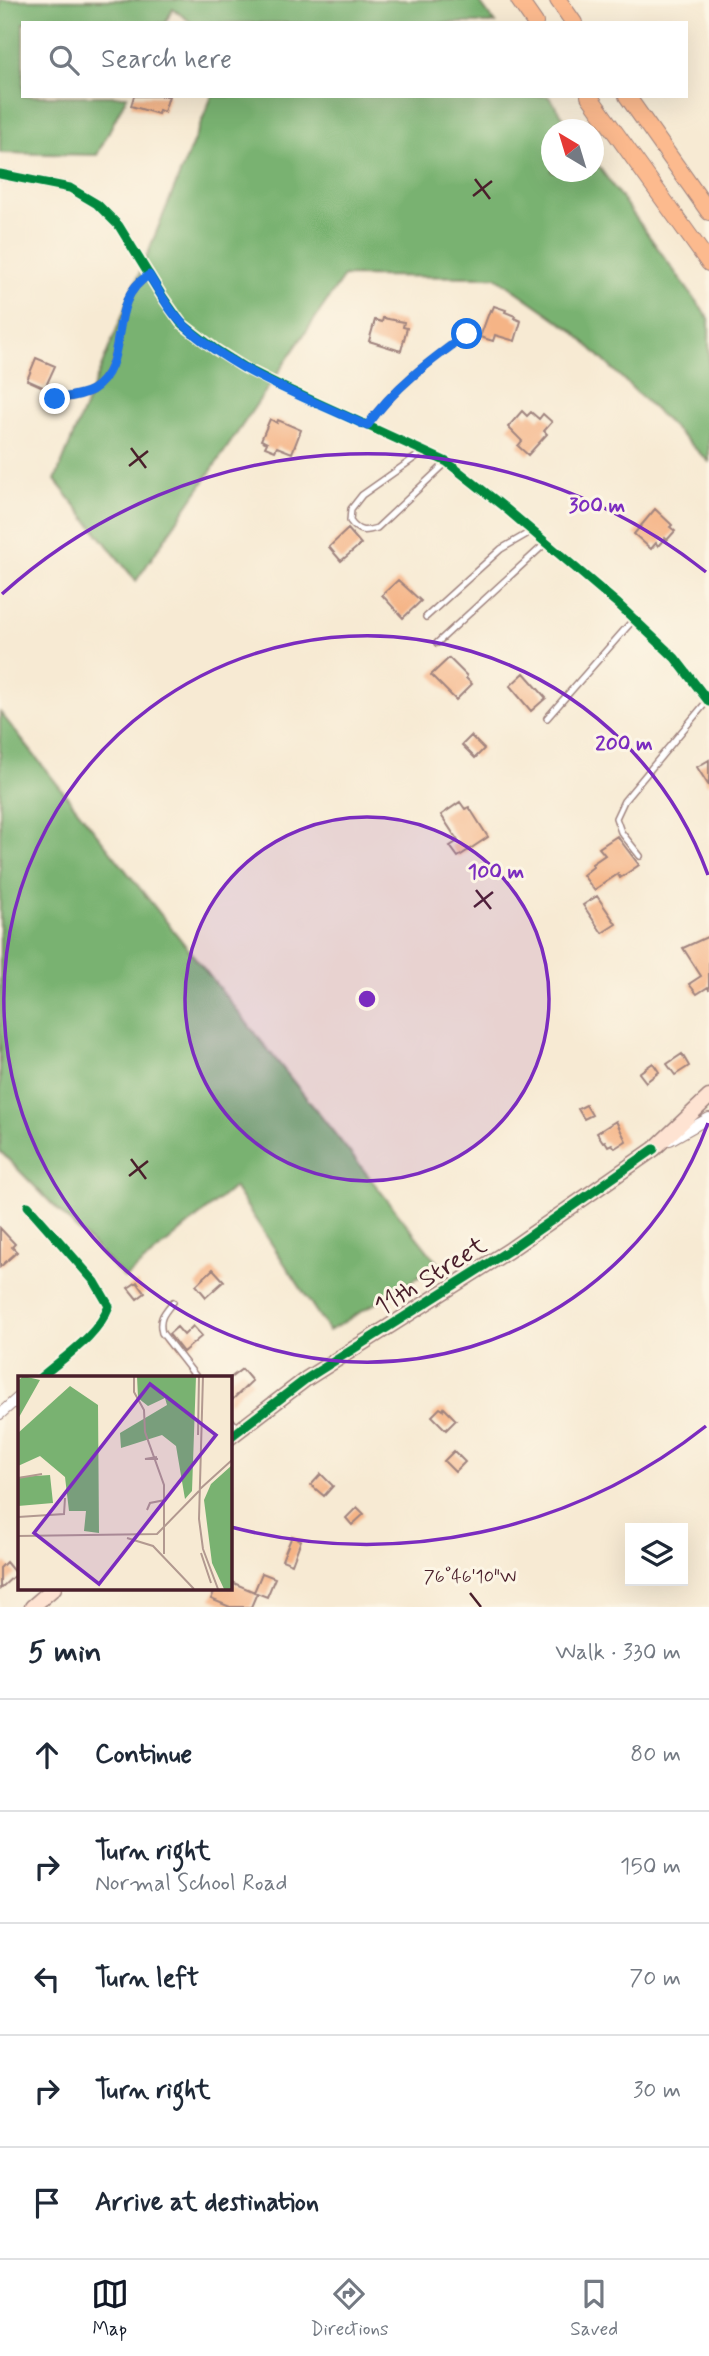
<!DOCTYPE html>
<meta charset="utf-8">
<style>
:root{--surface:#fff;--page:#f2f2f3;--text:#1f2937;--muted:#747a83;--line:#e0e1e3;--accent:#111827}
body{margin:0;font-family:Mynerve,sans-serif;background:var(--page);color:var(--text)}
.controls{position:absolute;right:21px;bottom:21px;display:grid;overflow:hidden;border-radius:0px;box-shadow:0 7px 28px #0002}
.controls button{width:63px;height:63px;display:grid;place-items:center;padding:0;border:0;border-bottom:2px solid var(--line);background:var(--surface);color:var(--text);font:35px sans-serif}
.compass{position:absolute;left:541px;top:119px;width:63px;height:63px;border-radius:50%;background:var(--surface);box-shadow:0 7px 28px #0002;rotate:322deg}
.stop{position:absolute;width:21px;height:21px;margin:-16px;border:5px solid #1a73e8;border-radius:50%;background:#fff}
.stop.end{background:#1a73e8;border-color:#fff;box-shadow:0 2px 7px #0008}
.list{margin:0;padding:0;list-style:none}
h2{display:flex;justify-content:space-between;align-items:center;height:91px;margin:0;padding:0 28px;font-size:30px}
h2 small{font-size:23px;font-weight:400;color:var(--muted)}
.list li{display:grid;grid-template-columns:46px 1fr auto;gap:21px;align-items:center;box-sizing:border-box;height:112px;padding:0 28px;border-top:2px solid var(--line)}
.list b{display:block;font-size:26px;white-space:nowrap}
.list p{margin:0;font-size:23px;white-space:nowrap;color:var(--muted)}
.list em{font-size:23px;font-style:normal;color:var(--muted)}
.icon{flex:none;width:38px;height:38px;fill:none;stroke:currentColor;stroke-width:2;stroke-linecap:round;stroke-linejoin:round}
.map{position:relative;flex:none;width:709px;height:1607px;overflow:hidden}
.search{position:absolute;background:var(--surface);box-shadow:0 7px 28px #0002;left:21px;right:21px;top:21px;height:77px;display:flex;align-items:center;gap:18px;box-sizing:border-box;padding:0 24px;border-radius:0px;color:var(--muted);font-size:26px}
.sheet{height:651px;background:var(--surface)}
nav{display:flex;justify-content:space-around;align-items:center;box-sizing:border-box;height:98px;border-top:2px solid var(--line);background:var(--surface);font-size:19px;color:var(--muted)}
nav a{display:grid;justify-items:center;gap:4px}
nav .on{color:var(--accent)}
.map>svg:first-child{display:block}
</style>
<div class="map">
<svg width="709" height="1607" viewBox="0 0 709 1607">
<rect width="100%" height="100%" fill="#fcf5e5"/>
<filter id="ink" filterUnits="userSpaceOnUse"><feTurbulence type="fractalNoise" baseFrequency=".0143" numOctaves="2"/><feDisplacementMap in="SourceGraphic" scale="14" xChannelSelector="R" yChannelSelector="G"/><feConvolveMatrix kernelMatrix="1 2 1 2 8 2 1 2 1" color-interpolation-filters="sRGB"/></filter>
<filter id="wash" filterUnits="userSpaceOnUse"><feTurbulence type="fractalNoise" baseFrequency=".00686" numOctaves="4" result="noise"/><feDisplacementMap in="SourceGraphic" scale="28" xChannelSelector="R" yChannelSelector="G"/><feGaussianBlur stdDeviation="1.57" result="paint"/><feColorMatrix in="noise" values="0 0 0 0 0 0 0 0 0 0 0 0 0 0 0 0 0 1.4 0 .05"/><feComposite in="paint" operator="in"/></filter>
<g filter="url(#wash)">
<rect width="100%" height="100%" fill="#f7ead3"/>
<path fill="#79b271" stroke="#62684e" stroke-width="2" d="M0 0H478L495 23H192L173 9 165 23H23V96H127L97 155 0 153Z
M212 96H548L572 129 552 130V172H594V160L709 319V462L572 330 496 277 344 276 136 581 55 480Z
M0 712 439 1265 329 1331 234 1187 125 1278 0 1151Z"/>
<g id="blocks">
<path fill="#f5b486" d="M134 96H169L164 112 159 110 158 114 131 106Z
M494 306 506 310 505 312 515 316 514 318 521 321 515 341 495 335 493 341 480 337 490 310 492 311Z
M383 318 404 322 403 327 407 328 401 351 369 341 375 320 382 322Z
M36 358 55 366 45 388 27 380Z
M522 411 527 416 531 412 539 419 543 414 552 422 544 431 547 434 528 455 518 446 522 441 508 427Z
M270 419 277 423 278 420 301 430 292 453 277 447 275 451 265 447 267 443 261 440Z
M655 509 672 525 670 527 675 531 667 540 665 538 658 546 656 543 651 549 634 534Z
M348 529 361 544 341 561 329 547Z
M398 580 421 601 403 618 382 595Z
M449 658 467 676 466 678 472 684 456 700 431 675Z
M524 673 546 698 531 711 510 686Z
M471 736 484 749 475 758 462 745Z
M709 760V786L697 767Z
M460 802 465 809 469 807 488 837 458 857 450 846 458 841 441 815Z
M617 836 639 865 620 878 618 874 594 890 583 875 593 867 592 864 605 855 599 848Z
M597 896 616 924 602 933 583 905Z
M709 936V990L708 987 697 994 689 984 701 976 683 948Z
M682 1054 689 1066 675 1075 667 1064Z
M653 1063 659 1072 646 1082 639 1073Z
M586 1105 592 1115 584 1119 578 1109Z
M616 1121 626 1141 615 1148 612 1144 608 1146 605 1141 603 1142 597 1133Z
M0 1228 15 1244 12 1247 17 1252 0 1267Z
M213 1269 224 1281 206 1297 196 1285Z
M137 1282 145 1293 137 1299 128 1288Z
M193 1326 202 1336 183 1352 169 1334 177 1327 184 1335Z
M242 1369 252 1381 229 1403V1379Z
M440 1408 443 1410 444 1408 456 1420 446 1430 432 1416Z
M454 1451 465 1462 455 1472 444 1461Z
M321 1474 333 1486 324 1496 311 1485Z
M357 1507 364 1514 352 1525 346 1518Z
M292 1536 301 1540 292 1564 282 1560Z
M6 1562 16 1574 0 1589V1568Z
M262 1573 275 1578 267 1597 254 1592Z
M229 1581 257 1593 251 1607H230L211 1599 216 1588H229Z"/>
</g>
</g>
<g filter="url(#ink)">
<use href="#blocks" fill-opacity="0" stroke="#a0847f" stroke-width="2"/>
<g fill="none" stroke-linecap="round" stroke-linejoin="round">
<g stroke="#a0847f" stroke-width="8">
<path id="service" d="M55 399C67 397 81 396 92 390 132 364 104 302 149 275
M367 426C393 388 430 361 467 334
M423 452 362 495 351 509 350 521C358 532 364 532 377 528L446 463
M426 617 501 549 532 531
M437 643 546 543
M547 718 634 619
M640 856 621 832 616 818 624 801 708 700
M173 1302C164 1313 158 1319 162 1333L197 1378
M229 1418 238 1429"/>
</g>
<g stroke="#a0847f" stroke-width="12">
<path id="minor" d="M0 174 70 188 97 204 119 226 162 296 181 323 215 349 245 368 283 387 447 462 504 507 618 604 675 658 709 702
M670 1140 709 1118
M28 1206 95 1282 109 1306C97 1337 65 1356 40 1378
M0 1414 19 1397"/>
</g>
<g stroke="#a0847f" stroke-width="17">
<path id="secondary" d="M229 1438 306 1379 508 1251 654 1149 709 1097
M32 1607 54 1588"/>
</g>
<g stroke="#a0847f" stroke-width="18">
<path id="primary" d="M519 0 535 23
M558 0 574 23
M589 96 709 263
M627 96 709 212"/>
</g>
<use href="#service" stroke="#fff" stroke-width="5"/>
<use href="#minor" stroke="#fff" stroke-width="10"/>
<use href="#secondary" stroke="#fee3d2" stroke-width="14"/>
<use href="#primary" stroke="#fcba8e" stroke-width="16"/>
<g stroke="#fcf5e5" stroke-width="13">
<path id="cycleway" d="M0 174 70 188 97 204 119 226 162 296 181 323 215 349 245 368 283 387 447 462 504 507 618 604 675 658 709 702
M28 1206 95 1282 109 1306C97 1337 65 1356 40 1378
M229 1438 306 1379 508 1251 654 1149"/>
</g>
<use href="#cycleway" stroke="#00873e" stroke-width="9"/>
</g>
</g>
<g fill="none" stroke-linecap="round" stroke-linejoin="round" filter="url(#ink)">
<path stroke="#1a73e8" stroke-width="9" d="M55 399C67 397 81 396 92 390 133 364 104 302 149 275 159 291 169 311 183 324 233 372 305 397 367 426 393 388 430 361 467 334"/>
</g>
<path fill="none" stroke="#4a1f2b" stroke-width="2.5" d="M475 179 490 199M473 196 492 181M131 448 146 468M129 466 148 451M476 890 491 909M474 907 493 892M131 1159 146 1179M129 1176 148 1161M470 1593 481 1607"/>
<circle cx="367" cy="999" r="182" fill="#7b2cbf" fill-opacity=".12"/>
<g fill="none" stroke="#7b2cbf" stroke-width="3.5">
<circle cx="367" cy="999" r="182"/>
<path d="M708 1123A363 363 0 1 1 708 875"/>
<path d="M706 1426A545 545 0 0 1 231 1527M2 594A545 545 0 0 1 706 572"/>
</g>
<g text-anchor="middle" stroke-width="6" stroke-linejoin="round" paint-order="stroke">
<g font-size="26" fill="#4a1f2b" stroke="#fcf5e5">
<text transform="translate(430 1275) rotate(-32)" y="9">11th Street</text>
</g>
</g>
<g transform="translate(18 1376)">
<rect width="214" height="214" fill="#f7ead3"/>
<path d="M5 0 22 4 0 43V5ZM119 0H178L174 115 167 123 158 70 144 59 103 72 102 57 149 29 147 22 130 30 120 22ZM52 10 80 29 81 157 66 155 68 135H51L47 101 22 80 0 90V57ZM213 90V213H206L194 187 186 124 193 108ZM0 97 1 101 32 99 35 127 0 130Z" fill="#79b271"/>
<path fill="none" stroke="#b29990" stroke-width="2" d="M116 0V16L126 34 127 56 146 109V178M185 0 181 143 185 173 200 213M180 59 181 0M139 81 127 83H140M0 102 24 98M182 113 214 84M129 134 132 127 147 124M0 141 46 138 47 122M0 160 139 158 181 115M109 162 135 170 176 213M183 177 193 207"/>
<path fill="#7b2cbf" fill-opacity="0.15" stroke="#7b2cbf" stroke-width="3.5" d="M132 8 198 59 81 208 16 157Z"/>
<rect width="214" height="214" fill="none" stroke="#4a1f2b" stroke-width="3.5"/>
</g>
<g font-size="18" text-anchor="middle" fill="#4a1f2b" stroke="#fcf5e5" stroke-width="6" stroke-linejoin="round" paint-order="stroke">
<text x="470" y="1582">76°46'10"W</text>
</g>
<circle cx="367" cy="999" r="10" fill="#7b2cbf" stroke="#fcf5e5" stroke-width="3.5"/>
<g font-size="21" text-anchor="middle" font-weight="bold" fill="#7b2cbf" stroke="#fcf5e5" stroke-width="6" stroke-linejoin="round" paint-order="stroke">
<text x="597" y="512">300 m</text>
<text x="624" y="750">200 m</text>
<text x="496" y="878">100 m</text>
</g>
</svg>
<div class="controls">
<button><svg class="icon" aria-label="layers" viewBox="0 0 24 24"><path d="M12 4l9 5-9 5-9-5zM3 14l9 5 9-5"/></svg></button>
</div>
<svg class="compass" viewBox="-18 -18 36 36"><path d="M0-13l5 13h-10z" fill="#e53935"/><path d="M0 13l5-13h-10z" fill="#747a83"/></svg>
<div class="stop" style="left:467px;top:334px"></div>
<div class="stop end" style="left:55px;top:399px"></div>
<div class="search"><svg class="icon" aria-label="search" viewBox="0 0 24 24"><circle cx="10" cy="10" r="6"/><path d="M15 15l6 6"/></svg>Search here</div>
</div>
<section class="sheet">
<h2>5 min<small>Walk · 330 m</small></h2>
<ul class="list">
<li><svg class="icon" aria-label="ahead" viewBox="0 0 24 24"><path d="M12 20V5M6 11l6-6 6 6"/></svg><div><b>Continue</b></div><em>80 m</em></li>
<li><svg class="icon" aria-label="right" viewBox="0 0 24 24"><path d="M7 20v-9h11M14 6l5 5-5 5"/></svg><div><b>Turn right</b><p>Normal School Road</p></div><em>150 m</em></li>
<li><svg class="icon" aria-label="left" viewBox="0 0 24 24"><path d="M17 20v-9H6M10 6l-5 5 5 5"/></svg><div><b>Turn left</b></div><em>70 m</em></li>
<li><svg class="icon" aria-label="right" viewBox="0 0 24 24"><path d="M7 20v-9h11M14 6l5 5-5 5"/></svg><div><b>Turn right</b></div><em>30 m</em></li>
<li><svg class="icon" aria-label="arrive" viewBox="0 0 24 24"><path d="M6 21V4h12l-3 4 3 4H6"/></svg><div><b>Arrive at destination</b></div></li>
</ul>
</section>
<nav>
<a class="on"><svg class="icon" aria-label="map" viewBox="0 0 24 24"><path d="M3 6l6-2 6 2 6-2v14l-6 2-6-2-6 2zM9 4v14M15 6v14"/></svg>Map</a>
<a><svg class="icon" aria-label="directions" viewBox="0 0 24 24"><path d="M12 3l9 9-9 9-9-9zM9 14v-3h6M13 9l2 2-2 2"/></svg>Directions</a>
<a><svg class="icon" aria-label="saved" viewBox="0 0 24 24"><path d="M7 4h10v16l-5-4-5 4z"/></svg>Saved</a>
</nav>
